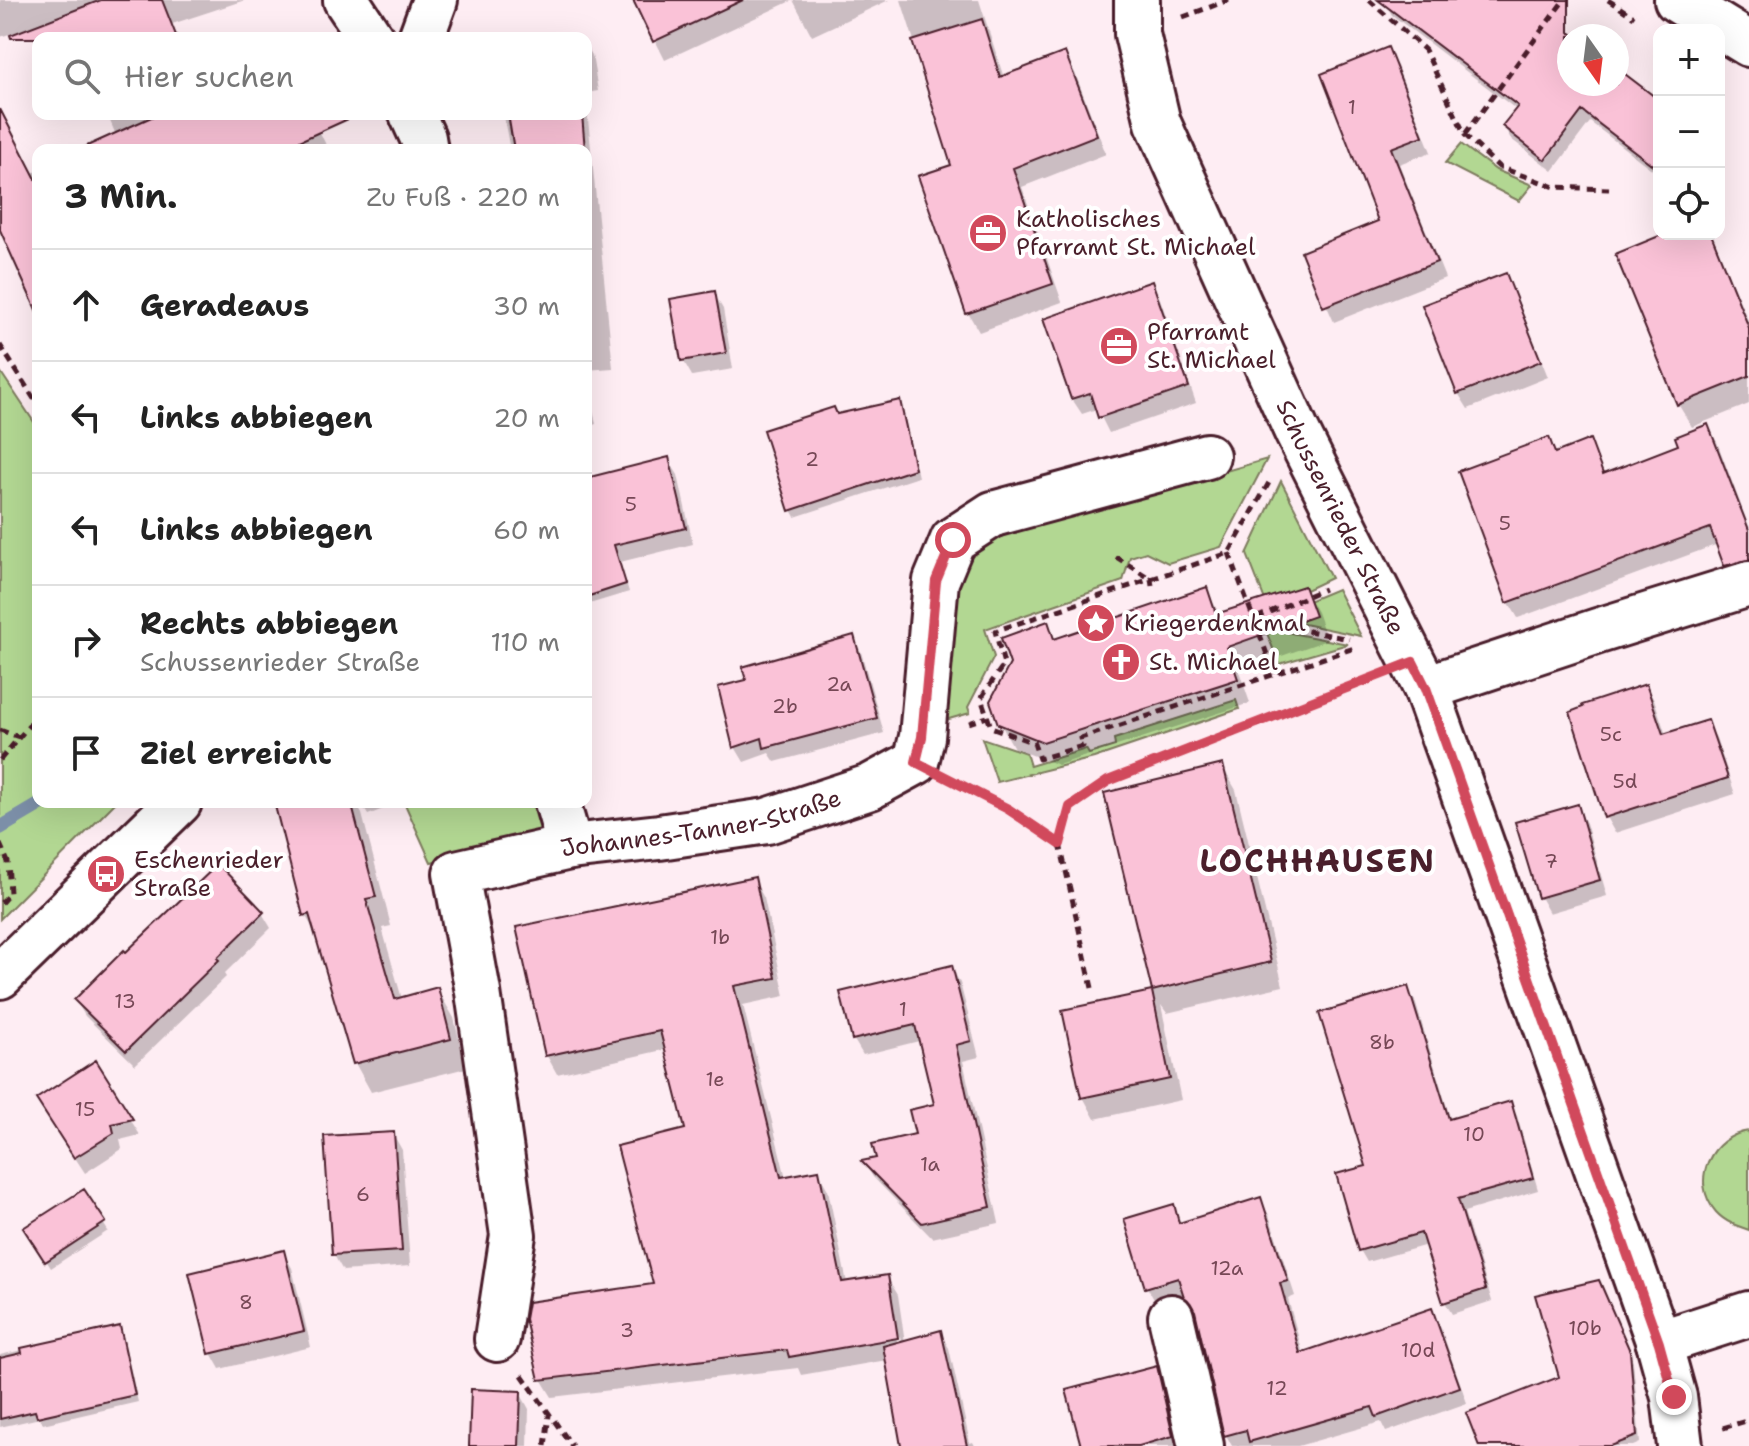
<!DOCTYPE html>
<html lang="de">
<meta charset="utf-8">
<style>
:root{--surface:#fff;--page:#f2f2f2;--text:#222;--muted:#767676;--line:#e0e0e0}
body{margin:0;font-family:"Shantell Sans",sans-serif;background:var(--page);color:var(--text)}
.controls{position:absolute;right:24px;top:24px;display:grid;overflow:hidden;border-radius:16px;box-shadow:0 8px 32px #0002}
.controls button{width:72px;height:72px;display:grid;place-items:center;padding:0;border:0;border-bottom:2px solid var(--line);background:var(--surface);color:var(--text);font:40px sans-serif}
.compass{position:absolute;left:1557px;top:24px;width:72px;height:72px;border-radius:50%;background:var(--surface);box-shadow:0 8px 32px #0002;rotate:166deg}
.stop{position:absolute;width:24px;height:24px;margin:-18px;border:6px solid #d1495b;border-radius:50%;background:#fff}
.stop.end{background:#d1495b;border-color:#fff;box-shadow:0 2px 8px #0008}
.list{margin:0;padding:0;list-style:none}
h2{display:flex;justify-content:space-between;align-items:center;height:104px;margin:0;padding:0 32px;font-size:34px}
h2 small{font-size:26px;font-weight:400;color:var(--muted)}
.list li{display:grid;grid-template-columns:52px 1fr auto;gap:24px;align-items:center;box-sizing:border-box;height:112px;padding:0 32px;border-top:2px solid var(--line)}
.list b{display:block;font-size:30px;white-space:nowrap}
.list p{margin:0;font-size:26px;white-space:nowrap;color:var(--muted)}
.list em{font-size:26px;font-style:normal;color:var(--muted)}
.icon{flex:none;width:44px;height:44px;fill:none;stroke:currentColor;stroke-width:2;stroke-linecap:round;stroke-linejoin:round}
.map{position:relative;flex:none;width:1749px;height:1446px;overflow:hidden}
.search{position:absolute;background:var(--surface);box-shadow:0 8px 32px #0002;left:32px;top:32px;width:560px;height:88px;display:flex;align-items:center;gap:20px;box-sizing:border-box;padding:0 28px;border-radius:16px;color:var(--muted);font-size:30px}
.panel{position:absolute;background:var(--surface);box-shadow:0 8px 32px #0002;left:32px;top:144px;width:560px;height:664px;border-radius:16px}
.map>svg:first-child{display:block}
</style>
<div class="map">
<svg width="1749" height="1446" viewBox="0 0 1749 1446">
<rect width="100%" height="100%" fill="#feedf3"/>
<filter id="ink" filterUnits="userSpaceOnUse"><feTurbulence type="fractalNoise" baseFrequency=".0125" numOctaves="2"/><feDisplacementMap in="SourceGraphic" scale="16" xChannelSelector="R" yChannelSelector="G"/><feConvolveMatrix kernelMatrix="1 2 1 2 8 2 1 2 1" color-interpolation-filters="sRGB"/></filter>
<g filter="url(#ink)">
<path fill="#b2d792" stroke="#7e7b5e" stroke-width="2" d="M1461 144 1496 170 1532 185 1519 201 1445 163Z
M0 371 38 428V802H116L0 919Z
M1267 459 1221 547 1168 563 1146 552 1130 557 1123 581 985 629 994 657 968 707 970 713 931 724 963 562 995 538Z
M1281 481 1331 578 1268 608 1247 554Z
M1337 589 1361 636 1270 617Z
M1265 628 1348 644 1279 664Z
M1236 700 1239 709 1094 758 997 782 982 738 1026 753 1030 766 1086 749 1089 754 1115 746 1114 739Z
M404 802H538L548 834 431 862Z
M1749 1131V1230C1737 1226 1725 1222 1716 1212 1689 1181 1711 1136 1749 1131Z"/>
<path fill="#0003" fill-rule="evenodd" d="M0 0H245L172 24 178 38H78L69 15 0 37Z
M635 0H889L812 36 793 0 665 60Z
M901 0H979L1004 78 1064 55 1075 73 1106 154 1022 187 1062 302 979 332 968 313 954 166Z
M1387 0H1529L1572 36H1569V84H1617V70L1659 102V165L1654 171 1590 122 1553 171 1511 139 1504 127 1517 110 1392 15 1385 3Z
M586 45 592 55 598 91 586 93Z
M1388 50 1397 66 1431 152 1399 164 1445 278 1334 322 1303 253 1381 222Z
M586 99 613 368 586 370V150H510L503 114H586Z
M0 111 32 173 38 171V281L0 226Z
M107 114H311L327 147 320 150H83L116 135Z
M1670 234H1711L1749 323V404L1692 427 1678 404Z
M1505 276 1514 291 1548 377 1468 409 1458 393Z
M1151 283 1160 299 1196 403 1109 433 1097 409 1082 414 1072 399Z
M714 294 723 309 733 369 692 376 683 360Z
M586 379 596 424 586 427Z
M899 402 903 410 918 477 795 517 791 510 837 416Z
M1708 427 1717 442 1749 527V576L1735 580 1718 544 1518 618 1509 603 1460 473 1548 440 1557 454 1589 442 1605 475 1680 446Z
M668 459 678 475 693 544 620 562 629 592 586 605V557Z
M1303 588 1317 612 1327 640 1239 671 1250 703 1058 765 1014 748 1000 723 1047 624 1056 640 1206 590 1220 615Z
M853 637 861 652 884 733 775 762 769 753 744 762 735 747 721 689 749 682Z
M1646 686 1655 702 1666 735 1707 722 1716 738 1735 794 1615 833 1606 817 1572 713Z
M1222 766 1236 790 1283 986 1167 1013 1161 1005 1181 1100 1095 1119 1083 1097 1064 1011 1154 992 1107 794Z
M282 802H355L362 814 391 926 382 928 402 999 437 989 454 1018 466 1068 371 1092 355 1063 317 935 305 915Z
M360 802H401L368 815Z
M1577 807 1586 823 1607 896 1549 913 1540 897 1518 824Z
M754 880 764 898 785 996 743 1005 786 1178 818 1172 828 1190 847 1283 887 1277 898 1295 905 1342 940 1333 949 1348 970 1443 973 1442 975 1446H903L887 1360 801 1375 798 1368 552 1397 541 1379 655 1286 688 1130 667 1049 557 1074 547 1056ZM895 1329 904 1344H899L892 1331Z
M262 913 271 928 224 974 226 977 135 1065 85 1016 76 1001Z
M951 967 960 983 979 1057 963 1061 999 1223 932 1238 873 1177 864 1162 878 1160 917 1136 937 1105 919 1041 863 1055 854 1040Z
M1407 989 1415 1001 1451 1121 1510 1103 1517 1116 1538 1190 1464 1212 1492 1301 1452 1314 1445 1302 1427 1245 1367 1262 1360 1250 1369 1167Z
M95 1063 140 1135 120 1140 122 1149 85 1173 47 1115Z
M393 1134 402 1150 410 1266 343 1271 334 1255Z
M84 1192 108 1231 51 1268 26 1229Z
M1260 1200 1269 1215 1295 1296 1288 1299 1303 1354 1431 1310 1440 1326 1467 1403 1386 1432 1381 1422 1298 1446H1232L1226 1435 1198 1316 1185 1293 1156 1303 1147 1287 1127 1220 1173 1207 1182 1224Z
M283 1252 292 1268 311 1347 220 1369 211 1353Z
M1602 1290 1633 1361 1640 1443 1633 1446H1481L1561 1378Z
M119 1328 123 1336 138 1402 43 1424 40 1418 0 1427V1355Z
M1156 1368 1165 1384 1179 1446H1083Z
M520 1393 529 1409 528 1446H471Z"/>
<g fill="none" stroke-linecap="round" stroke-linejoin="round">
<path stroke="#7b8fa8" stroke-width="14" d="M0 828 44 802"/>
</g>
<path fill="#fac2d7" stroke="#4a1f2b" stroke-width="2" d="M101 0H162L177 38H11L10 35Z
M633 0H743L653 42Z
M1378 0H1569V32L1575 36H1569V84H1617V68L1659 100V170L1582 111 1545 160 1502 126 1518 106Z
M982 19 1000 77 1065 52 1097 135 1013 168 1053 284 966 314 918 176 951 165 912 41Z
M1388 47 1423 136 1391 148 1437 262 1323 307 1301 252 1378 221 1321 74Z
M0 109 38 183V314L0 230Z
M158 114H359L280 150H78Z
M508 114H582L585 150H514Z
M1664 234H1711L1749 328V376L1677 405 1615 254Z
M1506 273 1541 361 1457 394 1422 305Z
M1152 281 1189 387 1098 418 1090 393 1071 399 1043 319Z
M715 291 726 353 681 361 670 299Z
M900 400 915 469 789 511 763 430 834 407 837 414Z
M1708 424 1749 530V560L1724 566 1710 528 1507 603 1458 471 1549 437 1555 453 1590 439 1603 474 1678 445 1675 437Z
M669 457 686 528 614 545 626 584 586 597V478Z
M1304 586 1315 616 1227 647 1238 679 1043 742 998 724 990 701 1010 664 1001 638 1048 621 1054 639 1207 587 1216 614Z
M854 635 877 718 764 748 762 738 733 748 718 687 746 680 742 667Z
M1646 684 1663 734 1708 720 1728 778 1604 818 1570 712 1583 707 1582 705Z
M1223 764 1271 962 1152 991 1104 793Z
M274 802H351L376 897 366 899 395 999 438 987 451 1039 353 1064 309 914 303 916Z
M1578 804 1600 880 1538 898 1515 822Z
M218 864 264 912 217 958 219 960 126 1051 74 1000 124 950 126 952Z
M755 877 776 978 734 986 781 1177 819 1170 842 1282 888 1275 898 1338 789 1357 787 1350 539 1380 525 1319 528 1302 653 1284 617 1146 685 1129 660 1031 545 1056 516 927Z
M952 965 971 1041 956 1045 991 1207 922 1223 861 1161 876 1158 872 1144 915 1134 909 1110 934 1104 915 1025 852 1040 840 992Z
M1408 986 1449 1119 1511 1101 1533 1178 1458 1199 1486 1289 1443 1303 1421 1233 1358 1251 1336 1174 1366 1166 1319 1013Z
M1152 991 1170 1079 1081 1098 1062 1010Z
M96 1060 133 1119 112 1124 114 1133 74 1158 36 1099Z
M394 1132 402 1251 332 1255 324 1136Z
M84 1189 106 1222 45 1262 23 1228Z
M1261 1197 1288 1281 1280 1283 1300 1353 1432 1308 1460 1387 1376 1417 1372 1407 1249 1442 1246 1430 1224 1436 1195 1311 1184 1297 1178 1278 1145 1288 1124 1219 1174 1204 1179 1223Z
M284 1250 304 1331 209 1354 189 1273Z
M1599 1280 1630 1351 1637 1436 1611 1446H1479L1466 1413 1559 1377 1535 1295Z
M120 1326 135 1395 37 1417 35 1411 0 1419V1358L22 1353 21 1348Z
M941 1330 967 1446H901L883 1346Z
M1157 1366 1173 1436 1139 1446H1081L1066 1390Z
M471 1389 521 1391 519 1446H469Z"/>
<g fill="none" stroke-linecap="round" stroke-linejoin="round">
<g stroke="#4a1f2b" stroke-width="50">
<g id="minor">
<path d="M346 0 371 38"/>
<path id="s1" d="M1137 0V34L1158 123 1297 432 1426 688 1659 1343 1674 1397 1680 1446"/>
<path d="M421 38 435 0"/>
<path d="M412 114 423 138 425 150"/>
<path d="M1426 688 1598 631 1749 584"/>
<path d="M557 802 570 847"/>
<path d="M0 976 179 802"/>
<path d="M1171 1317 1201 1446"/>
<path id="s2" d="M497 1339 513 1235 478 992 456 873 570 847 659 837 767 821 870 787 916 762 922 737 936 581 953 540 993 514 1207 456"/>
<path d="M1659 1343 1749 1314"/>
</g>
</g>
<g stroke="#4a1f2b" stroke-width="50">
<path id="major" d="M1677 0 1749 44"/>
</g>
<path stroke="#4a1f2b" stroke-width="5" stroke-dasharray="8 6" stroke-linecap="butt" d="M1369 0 1425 50 1465 135 1499 167 1555 187 1609 189
M1608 0 1634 17
M1183 17 1229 0
M1465 134 1564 0
M0 345 38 405
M1229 553 1254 620 1349 639
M1116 557 1151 579 1229 553 1270 481
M1152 586 1151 579 995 631 1004 664 981 698 991 727 1034 743 1039 759 1083 746 1081 738 1357 647
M1255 621 1274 674
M1244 623 1324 589
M969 723 987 717
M0 730 19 737
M0 760 38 715
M956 783 1008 809 1060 844
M0 844 8 862 10 893 0 904
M1092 988 1060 844 1070 807 1108 781 1372 679
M522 1375 572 1446
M1723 1428 1749 1420
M545 1446 549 1415"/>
<use href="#minor" stroke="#fff" stroke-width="44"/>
<use href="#major" stroke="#fff" stroke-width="44"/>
</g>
</g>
<g fill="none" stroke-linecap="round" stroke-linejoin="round" filter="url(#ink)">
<path stroke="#d1495b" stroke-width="10" d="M953 540 936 581 922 737 916 762 1008 809 1060 844 1070 807 1108 781 1413 662 1426 688 1659 1343 1674 1397"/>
</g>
<defs>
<g id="office-disc" transform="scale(2)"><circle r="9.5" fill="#d1495b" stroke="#fff"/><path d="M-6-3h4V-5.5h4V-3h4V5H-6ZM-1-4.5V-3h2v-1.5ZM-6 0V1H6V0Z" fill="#fff"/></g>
<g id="sight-disc" transform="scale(2)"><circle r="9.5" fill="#d1495b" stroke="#fff"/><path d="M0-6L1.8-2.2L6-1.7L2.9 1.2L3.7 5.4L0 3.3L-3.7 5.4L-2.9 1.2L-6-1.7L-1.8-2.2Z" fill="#fff"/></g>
<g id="church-disc" transform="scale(2)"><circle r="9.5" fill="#d1495b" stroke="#fff"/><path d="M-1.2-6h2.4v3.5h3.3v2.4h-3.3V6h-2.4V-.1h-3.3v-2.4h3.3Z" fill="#fff"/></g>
<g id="bus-disc" transform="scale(2)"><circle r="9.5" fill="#d1495b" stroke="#fff"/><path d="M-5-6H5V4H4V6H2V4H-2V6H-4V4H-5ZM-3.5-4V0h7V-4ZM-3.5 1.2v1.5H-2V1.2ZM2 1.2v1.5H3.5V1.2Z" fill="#fff"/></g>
</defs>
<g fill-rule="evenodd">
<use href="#office-disc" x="988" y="233"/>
<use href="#office-disc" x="1119" y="346"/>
<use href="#sight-disc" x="1096" y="623"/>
<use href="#church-disc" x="1121" y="662"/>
<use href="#bus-disc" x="106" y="874"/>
</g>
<g text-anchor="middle" stroke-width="8" stroke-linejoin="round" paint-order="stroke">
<g font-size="20" fill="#764856">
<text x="1352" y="114">1</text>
<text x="812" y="466">2</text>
<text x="631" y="511">5</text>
<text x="1505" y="530">5</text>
<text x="839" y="691">2a</text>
<text x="785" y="713">2b</text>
<text x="1611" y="741">5c</text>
<text x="1625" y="788">5d</text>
<text x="1551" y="868">7</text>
<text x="720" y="944">1b</text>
<text x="125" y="1008">13</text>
<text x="903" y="1016">1</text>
<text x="1382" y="1049">8b</text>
<text x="715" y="1086">1e</text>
<text x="85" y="1116">15</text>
<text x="1474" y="1141">10</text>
<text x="930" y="1171">1a</text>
<text x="363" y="1201">6</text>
<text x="1227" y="1275">12a</text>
<text x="246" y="1309">8</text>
<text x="1585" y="1335">10b</text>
<text x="627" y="1337">3</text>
<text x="1418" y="1357">10d</text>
<text x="1277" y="1395">12</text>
</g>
<g font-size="24" fill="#4a1f2b" stroke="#fff" text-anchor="start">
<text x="1016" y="227">Katholisches<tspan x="1016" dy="28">Pfarramt St. Michael</tspan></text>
<text x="1147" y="340">Pfarramt<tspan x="1147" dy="28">St. Michael</tspan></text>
<text x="1124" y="631">Kriegerdenkmal</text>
<text x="1149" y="670">St. Michael</text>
<text x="134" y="868">Eschenrieder<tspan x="134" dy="28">Straße</tspan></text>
</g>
<g font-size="24" fill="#4a1f2b" stroke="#fff">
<text dy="8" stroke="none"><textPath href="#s1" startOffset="560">Schussenrieder Straße</textPath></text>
<text dy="8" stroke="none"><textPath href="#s2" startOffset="722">Johannes-Tanner-Straße</textPath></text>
</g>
<g font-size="32" font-weight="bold" letter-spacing="2" fill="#4a1f2b" stroke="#fff">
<text x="1318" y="872">LOCHHAUSEN</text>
</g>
</g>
</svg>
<div class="controls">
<button>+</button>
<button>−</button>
<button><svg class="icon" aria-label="locate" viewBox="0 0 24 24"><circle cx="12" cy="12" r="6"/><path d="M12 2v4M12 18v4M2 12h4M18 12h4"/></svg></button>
</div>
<svg class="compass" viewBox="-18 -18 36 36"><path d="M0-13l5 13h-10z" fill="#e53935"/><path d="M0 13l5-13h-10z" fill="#767676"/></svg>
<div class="stop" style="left:953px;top:540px"></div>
<div class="stop end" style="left:1674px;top:1397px"></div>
<div class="search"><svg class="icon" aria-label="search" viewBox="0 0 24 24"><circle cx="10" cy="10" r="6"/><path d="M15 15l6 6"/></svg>Hier suchen</div>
<section class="panel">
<h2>3 Min.<small>Zu Fuß · 220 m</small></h2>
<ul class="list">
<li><svg class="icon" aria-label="ahead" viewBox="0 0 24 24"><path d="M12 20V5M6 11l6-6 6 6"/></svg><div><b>Geradeaus</b></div><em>30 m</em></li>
<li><svg class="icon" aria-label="left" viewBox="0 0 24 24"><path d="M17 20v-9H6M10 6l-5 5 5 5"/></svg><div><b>Links abbiegen</b></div><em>20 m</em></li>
<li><svg class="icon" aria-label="left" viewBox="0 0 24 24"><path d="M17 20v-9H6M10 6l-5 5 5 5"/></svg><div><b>Links abbiegen</b></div><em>60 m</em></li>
<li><svg class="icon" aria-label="right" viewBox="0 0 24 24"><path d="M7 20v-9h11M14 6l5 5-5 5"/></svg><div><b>Rechts abbiegen</b><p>Schussenrieder Straße</p></div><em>110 m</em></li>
<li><svg class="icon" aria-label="arrive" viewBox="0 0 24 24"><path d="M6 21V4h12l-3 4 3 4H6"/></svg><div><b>Ziel erreicht</b></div></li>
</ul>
</section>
</div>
